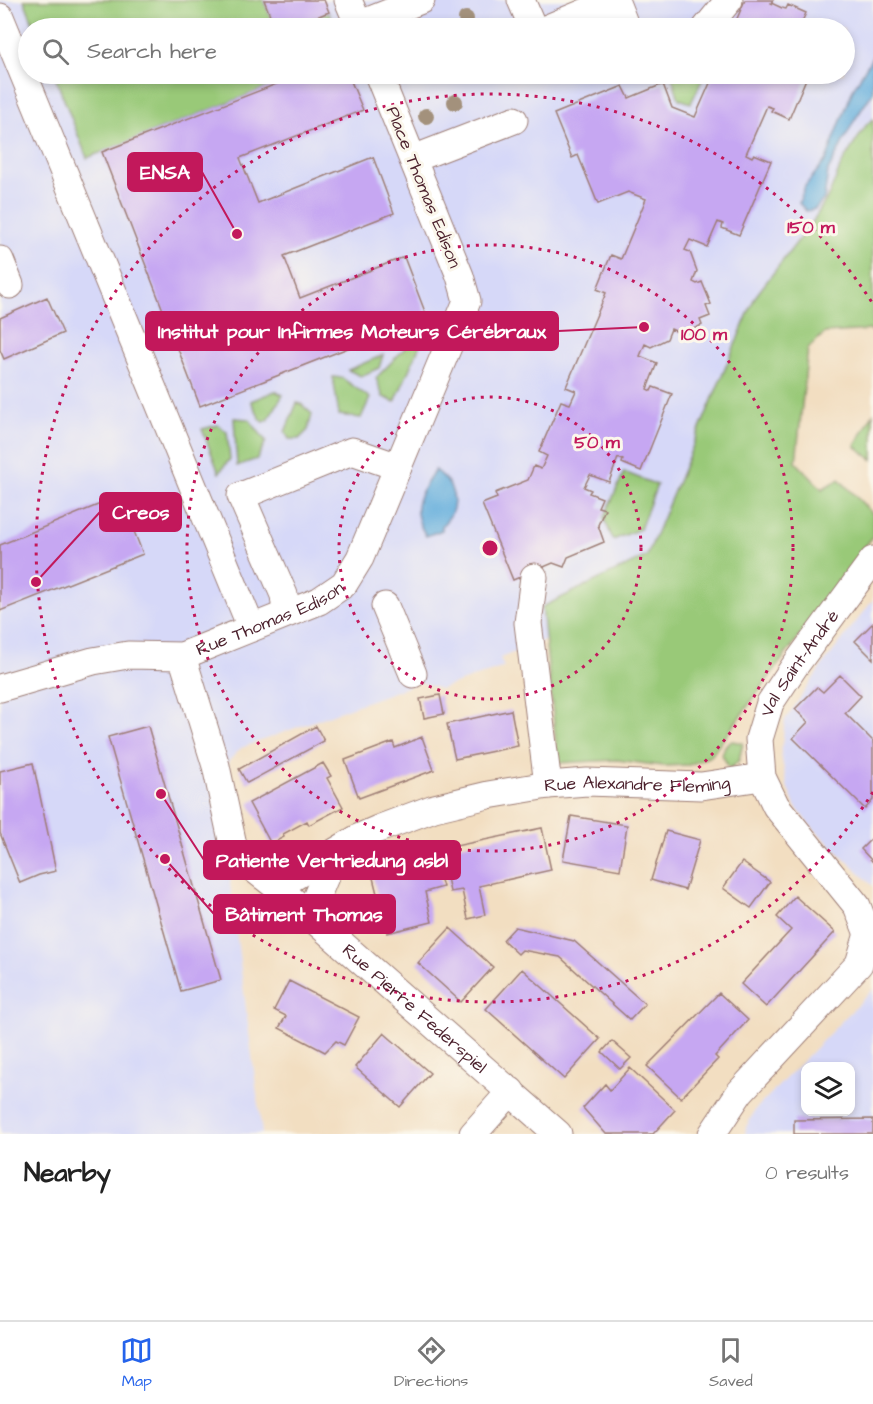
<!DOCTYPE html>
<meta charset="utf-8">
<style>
:root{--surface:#fff;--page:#f6f6f6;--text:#222;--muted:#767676;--line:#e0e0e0;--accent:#2563eb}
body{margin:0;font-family:"Architects Daughter",sans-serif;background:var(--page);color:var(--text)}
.controls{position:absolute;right:18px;bottom:18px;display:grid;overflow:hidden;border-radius:12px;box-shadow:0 3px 9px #0003}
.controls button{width:54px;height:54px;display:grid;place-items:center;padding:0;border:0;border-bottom:2px solid var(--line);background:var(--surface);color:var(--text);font:30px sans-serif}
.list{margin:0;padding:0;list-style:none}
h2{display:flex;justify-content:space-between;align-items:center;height:78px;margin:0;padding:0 24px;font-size:26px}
h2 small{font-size:20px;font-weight:400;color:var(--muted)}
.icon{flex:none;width:33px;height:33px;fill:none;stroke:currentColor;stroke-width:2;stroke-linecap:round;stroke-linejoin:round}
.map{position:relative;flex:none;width:873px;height:1134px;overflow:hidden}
.search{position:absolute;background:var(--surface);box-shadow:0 3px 9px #0003;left:18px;right:18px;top:18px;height:66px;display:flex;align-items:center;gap:15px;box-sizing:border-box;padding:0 21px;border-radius:33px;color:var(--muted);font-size:22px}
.sheet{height:186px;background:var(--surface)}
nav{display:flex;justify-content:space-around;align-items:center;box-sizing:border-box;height:84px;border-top:2px solid var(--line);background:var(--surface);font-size:16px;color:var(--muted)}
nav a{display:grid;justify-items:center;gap:3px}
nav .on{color:var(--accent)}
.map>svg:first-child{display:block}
</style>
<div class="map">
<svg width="873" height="1134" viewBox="0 0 873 1134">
<rect width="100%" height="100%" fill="#fbf7ec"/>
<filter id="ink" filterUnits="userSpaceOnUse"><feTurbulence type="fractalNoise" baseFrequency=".0167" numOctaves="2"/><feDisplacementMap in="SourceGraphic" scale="12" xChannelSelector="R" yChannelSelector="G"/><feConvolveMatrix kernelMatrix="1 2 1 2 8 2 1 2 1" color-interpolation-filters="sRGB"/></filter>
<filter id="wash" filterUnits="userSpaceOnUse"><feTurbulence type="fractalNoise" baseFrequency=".008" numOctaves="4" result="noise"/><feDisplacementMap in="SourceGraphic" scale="24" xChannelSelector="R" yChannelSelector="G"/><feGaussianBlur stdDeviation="1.35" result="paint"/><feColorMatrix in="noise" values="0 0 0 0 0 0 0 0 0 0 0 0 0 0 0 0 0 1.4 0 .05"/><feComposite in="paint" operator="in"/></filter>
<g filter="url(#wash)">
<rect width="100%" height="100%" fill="#f2dec1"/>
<path fill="#d6d8f8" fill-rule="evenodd" d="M0 0H873V119L867 124 813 221 755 297 647 556 542 607 545 640 500 658 504 667 440 689 420 682 241 748 228 762 235 854 230 884 262 1134H0ZM28 28H844V74H28Z
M873 600V886L808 823 795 806 787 786 781 754 785 720 822 666Z
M873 989V1134H745L746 1127 756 1109ZM806 1066H850V1112H806Z"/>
<path fill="#99c978" stroke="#727452" stroke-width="1.5" d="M24 0H264L275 28H35Z
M329 12 334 28H289Z
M54 74H302L87 158Z
M671 74H705L691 103 679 99Z
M873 119V332L870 330 825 333 808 348 796 462 822 489 839 479 873 514V536L711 756 689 765 663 766 617 760 558 763 542 607 647 556 755 297 813 221 829 195 842 163 867 124Z
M424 336 395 402 383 397 376 378 412 341Z
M383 355 379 368 361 376 348 370Z
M333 377 342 378 370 398 361 418 339 415Z
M275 391 283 395 268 420 264 422 260 419 251 401Z
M297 403 301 404 312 414 308 430 299 439H289L285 432Z
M873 414V460L855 446Z
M234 418 249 419 266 441 257 459 237 466Z
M218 425 227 432 230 459 219 473 202 429Z
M624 472 657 485 640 529 613 540 604 518Z
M732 741 743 743 739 760 730 769 722 755 725 746Z"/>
<path fill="#66afdd" stroke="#586784" stroke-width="1.5" d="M873 56V92L854 121 828 171 824 199 815 209 806 211 799 203 805 186 826 160 853 89Z
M435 470C449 479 459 497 451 514 449 518 444 523 442 526V530L426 536C408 507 419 496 435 470Z"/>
<g id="blocks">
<path fill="#c6a7f2" d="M264 0H324L329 12 289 28H275Z
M745 0H773L771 3 782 8 786 9 788 5 806 13 799 28H733Z
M302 74H348L363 110 240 158 258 203 373 157 394 213 284 256 300 298 404 257 427 317 200 406 102 152Z
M714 74H808L789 119 771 111 773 108 767 106 746 154 752 157 754 154 771 161 739 235 722 228 723 224 718 222 707 247 690 240 685 250 690 252 697 271 693 282 697 284 702 282 711 304 706 306 710 316 700 320 702 325 682 334 671 329 667 339 651 347 645 344 640 356 657 363 647 389 651 391 653 387 672 394 641 471 622 463 623 460 618 458 609 482 590 475 584 487 591 490 589 493 602 498 598 507 605 509 598 525 604 542 568 557 564 567 553 563 513 580 482 504 497 498 495 493 528 480 534 466 541 469 547 456 539 452 561 401 570 404 576 391 566 387 606 293 597 289 611 255 621 259 646 199 628 192 598 204 578 155 572 158 554 114 623 86 629 98 663 84 672 108 695 117Z
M47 297 63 333 4 359 0 350V318Z
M120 496 143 554 0 611V545Z
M873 623V659L855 641Z
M840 675 861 696 845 713 873 741V800L865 809 793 738 808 722 795 709 817 687 823 692Z
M440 695 444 714 424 718 420 699Z
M511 710 518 746 455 759 447 724Z
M148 726 221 980 181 991 108 737Z
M316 726 324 741 247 783 239 769Z
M422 737 434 770 359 798 345 760 393 742 395 748Z
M33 763 56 871 39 875 20 883 0 833V771Z
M323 763 331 776 327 778 343 807 309 825 307 821 283 834 284 837 271 844 249 803Z
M571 816 627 825 620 870 563 860Z
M542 828 551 870 479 886 485 915 468 919 462 890 450 892 441 849Z
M666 831 700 840 685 890 651 880Z
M873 837V862L861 849Z
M416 858 420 874 438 870 443 887 425 892 432 922 387 933 371 870Z
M742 862 770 882 751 908 723 888Z
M795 896 835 932 766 1007 741 984 791 930 777 917Z
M515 927 574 941 645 1004 630 1020 560 957 522 950 518 954 503 940Z
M450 928 493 967 461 1002 418 963Z
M522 969 600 1039 564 1079 486 1009Z
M289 981 359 1017 344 1045 336 1041 325 1052 279 1028 286 1016 274 1010Z
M719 993 748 1020 715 1056 718 1059 681 1098 647 1066Z
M384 1033 430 1073 400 1107 355 1067Z
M612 1041 631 1058 620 1069 602 1052Z
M630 1068 675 1110 653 1134H606L583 1108 605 1084 610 1090Z
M873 1119V1134H794V1120Z"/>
</g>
</g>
<g filter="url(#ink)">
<use href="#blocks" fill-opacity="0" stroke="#9e7e76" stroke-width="1.5"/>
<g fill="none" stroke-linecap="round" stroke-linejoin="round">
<g stroke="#9e7e76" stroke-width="29">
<g id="minor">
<path d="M348 0 360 28"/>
<path d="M521 0 533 28"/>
<path d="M0 17 251 627"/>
<path d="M358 25 421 0"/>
<path d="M548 28 615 0 626 28"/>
<path d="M706 28 729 0"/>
<path d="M413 159 514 120"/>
<path d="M0 260 10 285"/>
<path d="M534 577 528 623 548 785"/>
<path d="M385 606 413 674"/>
<path d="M286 613 284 595 241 496 352 451 398 467"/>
<path id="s1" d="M182 656 216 766 235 854 277 887 558 1134"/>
<path id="s2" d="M0 688 93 661 128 655 182 656 319 601 344 584 360 558 467 301 460 276 378 74"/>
<path id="s3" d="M277 887 360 837 378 829 434 808 488 795 548 785 587 782 701 786 762 777"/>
<path d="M309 915 335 853"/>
<path id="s4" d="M868 934 857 906 776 806 762 777 759 739 770 703 794 667 873 560"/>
<path d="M473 1134 511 1091"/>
<path d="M712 1134 740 1092 859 964 868 934 873 931"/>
</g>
</g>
<use href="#minor" stroke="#fff" stroke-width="27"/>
</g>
<g fill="#a3917b">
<circle cx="466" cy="19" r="8"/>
<circle cx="455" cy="102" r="8"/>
<circle cx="426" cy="116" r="8"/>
</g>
</g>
<g fill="none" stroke="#c2185b" stroke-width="3" stroke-dasharray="3 6">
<circle cx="490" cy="548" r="151"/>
<circle cx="490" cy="548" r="303"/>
<path d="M873 792A454 454 0 1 1 873 304"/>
</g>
<g text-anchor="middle" stroke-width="6" stroke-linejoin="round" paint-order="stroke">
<g font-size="18" fill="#4a1f2b" stroke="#fbf7ec">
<text transform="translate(424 187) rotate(68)" y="6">Place Thomas Edison</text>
<text dy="6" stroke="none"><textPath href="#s2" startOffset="282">Rue Thomas Edison</textPath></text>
<text dy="6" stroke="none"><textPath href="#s4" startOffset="316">Val Saint-André</textPath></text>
<text dy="6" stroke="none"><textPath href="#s3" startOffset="382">Rue Alexandre Fleming</textPath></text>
<text dy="6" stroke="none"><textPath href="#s1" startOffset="442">Rue Pierre Federspiel</textPath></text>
</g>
</g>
<circle cx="490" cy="548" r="9" fill="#c2185b" stroke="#fbf7ec" stroke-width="3"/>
<g font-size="18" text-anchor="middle" font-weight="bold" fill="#c2185b" stroke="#fbf7ec" stroke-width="6" stroke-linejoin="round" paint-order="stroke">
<text x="811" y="233">150 m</text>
<text x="704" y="340">100 m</text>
<text x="597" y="448">50 m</text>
</g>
<path fill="none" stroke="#c2185b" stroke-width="2" d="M237 234L202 172M644 327L558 331M36 582L100 512M161 794L204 860M165 859L214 914"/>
<g fill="#c2185b" stroke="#fbf7ec" stroke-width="2">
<circle cx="237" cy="234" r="6"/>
<circle cx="644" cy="327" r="6"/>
<circle cx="36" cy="582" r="6"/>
<circle cx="161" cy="794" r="6"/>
<circle cx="165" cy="859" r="6"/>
</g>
<g fill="#c2185b" stroke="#c2185b" stroke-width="2">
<rect x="128" y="153" width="74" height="38" rx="6"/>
<rect x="146" y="312" width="412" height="38" rx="6"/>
<rect x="100" y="493" width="81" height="38" rx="6"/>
<rect x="204" y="841" width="256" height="38" rx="6"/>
<rect x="214" y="895" width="181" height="38" rx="6"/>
</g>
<g font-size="20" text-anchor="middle" font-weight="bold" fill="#fff">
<text x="165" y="179">ENSA</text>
<text x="352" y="338">Institut pour Infirmes Moteurs Cérébraux</text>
<text x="141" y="519">Creos</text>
<text x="332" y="867">Patiente Vertriedung asbl</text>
<text x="304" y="921">Bâtiment Thomas</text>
</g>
</svg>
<div class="controls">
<button><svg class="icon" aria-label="layers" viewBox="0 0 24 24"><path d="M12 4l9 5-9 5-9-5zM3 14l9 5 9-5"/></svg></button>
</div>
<div class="search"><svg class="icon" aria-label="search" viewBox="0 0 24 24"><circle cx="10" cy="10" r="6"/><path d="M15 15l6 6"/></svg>Search here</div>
</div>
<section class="sheet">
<h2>Nearby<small>0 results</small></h2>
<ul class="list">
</ul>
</section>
<nav>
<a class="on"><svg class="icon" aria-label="map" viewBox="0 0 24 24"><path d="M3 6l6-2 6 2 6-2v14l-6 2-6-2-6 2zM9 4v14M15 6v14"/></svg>Map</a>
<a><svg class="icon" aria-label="directions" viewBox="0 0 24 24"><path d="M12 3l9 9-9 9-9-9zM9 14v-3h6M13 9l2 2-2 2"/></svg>Directions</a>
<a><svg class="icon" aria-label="saved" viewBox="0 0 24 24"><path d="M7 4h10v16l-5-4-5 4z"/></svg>Saved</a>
</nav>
